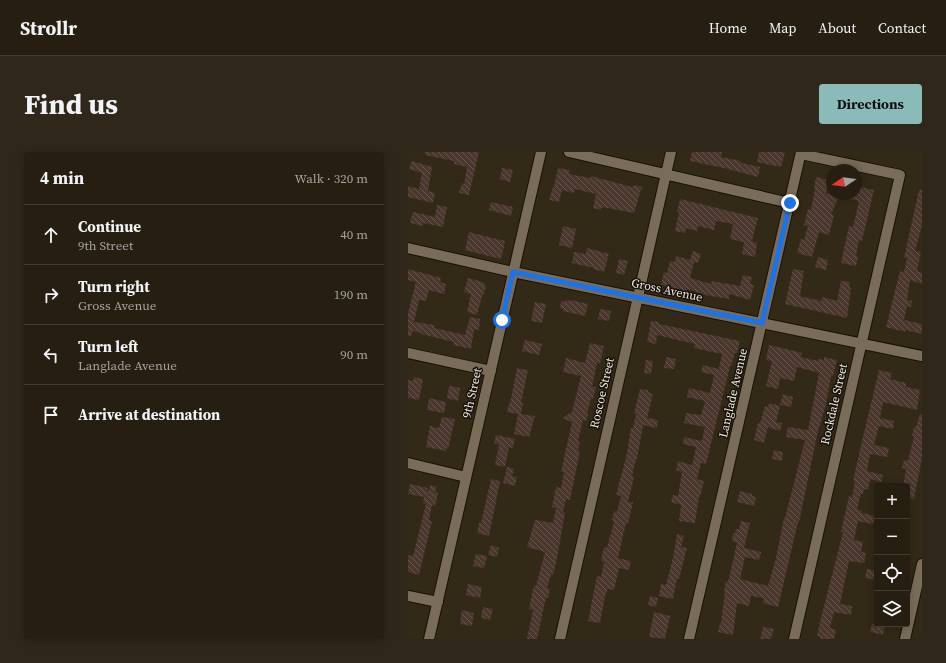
<!DOCTYPE html>
<meta charset="utf-8">
<style>
:root{--surface:#261f11;--page:#2e271a;--text:#f1f3f6;--muted:#a4a29f;--line:#423d31;--accent:#8bbbb9}
body{margin:0;font-family:"Source Serif 4",serif;background:var(--page);color:var(--text)}
.controls{position:absolute;right:12px;bottom:12px;display:grid;overflow:hidden;border-radius:4px;box-shadow:0 2px 10px #0003}
.controls button{width:36px;height:36px;display:grid;place-items:center;padding:0;border:0;border-bottom:1px solid var(--line);background:var(--surface);color:var(--text);font:20px sans-serif}
.compass{position:absolute;left:418px;top:12px;width:36px;height:36px;border-radius:50%;background:var(--surface);box-shadow:0 2px 10px #0003;rotate:257deg}
.stop{position:absolute;width:12px;height:12px;margin:-9px;border:3px solid #1a73e8;border-radius:50%;background:#fff}
.stop.end{background:#1a73e8;border-color:#fff;box-shadow:0 1px 4px #0008}
.list{margin:0;padding:0;list-style:none}
h2{display:flex;justify-content:space-between;align-items:center;height:52px;margin:0;padding:0 16px;font-size:17px}
h2 small{font-size:13px;font-weight:400;color:var(--muted)}
.list li{display:grid;grid-template-columns:26px 1fr auto;gap:12px;align-items:center;box-sizing:border-box;height:60px;padding:0 16px;border-top:1px solid var(--line)}
.list b{display:block;font-size:15px;white-space:nowrap}
.list p{margin:0;font-size:13px;white-space:nowrap;color:var(--muted)}
.list em{font-size:13px;font-style:normal;color:var(--muted)}
.icon{flex:none;width:22px;height:22px;fill:none;stroke:currentColor;stroke-width:2;stroke-linecap:round;stroke-linejoin:round}
.map{position:relative;flex:none;width:514px;height:487px;overflow:hidden;border-radius:4px}
header{display:flex;align-items:center;gap:24px;box-sizing:border-box;height:56px;padding:0 20px;background:var(--surface);border-bottom:1px solid var(--line)}
header strong{font-size:19px}
nav{display:flex;gap:22px;margin-inline-start:auto;font-size:14px}
.intro{display:flex;align-items:center;justify-content:space-between;box-sizing:border-box;height:96px;padding:0 24px}
h1{margin:0;font-size:28px}
.button{padding:10px 18px;border-radius:4px;background:var(--accent);color:#111;font-size:14px;font-weight:700}
main{display:flex;gap:24px;padding:0 24px}
aside{flex:1;background:var(--surface);border-radius:4px;box-shadow:0 2px 10px #0003}
.map>svg:first-child{display:block}
</style>
<header>
<strong>Strollr</strong>
<nav><a>Home</a><a>Map</a><a>About</a><a>Contact</a></nav>
</header>
<div class="intro"><h1>Find us</h1><a class="button">Directions</a></div>
<main>
<aside>
<h2>4 min<small>Walk · 320 m</small></h2>
<ul class="list">
<li><svg class="icon" aria-label="ahead" viewBox="0 0 24 24"><path d="M12 20V5M6 11l6-6 6 6"/></svg><div><b>Continue</b><p>9th Street</p></div><em>40 m</em></li>
<li><svg class="icon" aria-label="right" viewBox="0 0 24 24"><path d="M7 20v-9h11M14 6l5 5-5 5"/></svg><div><b>Turn right</b><p>Gross Avenue</p></div><em>190 m</em></li>
<li><svg class="icon" aria-label="left" viewBox="0 0 24 24"><path d="M17 20v-9H6M10 6l-5 5 5 5"/></svg><div><b>Turn left</b><p>Langlade Avenue</p></div><em>90 m</em></li>
<li><svg class="icon" aria-label="arrive" viewBox="0 0 24 24"><path d="M6 21V4h12l-3 4 3 4H6"/></svg><div><b>Arrive at destination</b></div></li>
</ul>
</aside>
<div class="map">
<svg width="514" height="487" viewBox="0 0 514 487">
<defs>
<pattern id="building-back-hatch" width="6" height="6" patternUnits="userSpaceOnUse"><rect width="6" height="6" fill="#4b372e"/><path d="M-1 5l2 2M0 0l6 6M5-1l2 2" fill="none" stroke="#65544c"/></pattern>
</defs>
<rect width="100%" height="100%" fill="#332917"/>
<path fill="url(#building-back-hatch)" d="M17 0H71L61 43 51 41 54 31 56 32 59 15 46 12V9L17 3Z
M284 0H314L313 5 333 9V11L352 15 350 25 316 16 282 9Z
M351 0H377L373 15 349 10Z
M4 9 24 15 20 39 27 41 25 51 0 45V34L11 37 14 21 1 17Z
M94 16 105 18 102 30 92 27Z
M150 16 162 18 161 22 182 26 183 24 224 35 227 33 234 35 226 61 194 55 193 58 185 56 188 42 167 37 166 41 154 38 151 50 141 48 145 35H146Z
M408 25 421 28 418 41 430 46 423 63H426L421 83 411 80 404 105 389 101 393 87 396 88 400 74 396 73 400 57 403 58 407 37 406 36Z
M448 34 466 38 454 89 451 88 448 104 450 105 448 114 433 111 441 74 445 75 451 49 434 45 435 42H448Z
M511 38H514V74L507 99 513 100 509 119 514 121V132L502 128 499 148 504 149 503 155 499 154 496 168 514 172V182L497 178V180L478 175 492 119 496 120 499 106H496Z
M272 47 350 66 344 89 349 91 347 105 334 102 336 90 322 87 325 72 308 69 306 78 290 74 289 79 278 76 277 81 267 79 271 60H269Z
M83 50 105 55 103 64 81 58Z
M29 53 39 55 35 75 15 71V74L2 71 5 60 27 65Z
M155 74 168 77 164 96 151 93Z
M61 80 97 89 93 107 57 98Z
M179 96 201 102 196 120 185 117 186 116 164 111 166 100 178 102Z
M285 99 293 102 290 111 286 110 282 126 303 132 304 129 332 134 335 123 344 125 342 132 346 133 342 148 321 142V147L302 144 279 137V139L253 133 256 120 259 121 262 109 267 110 268 104 282 108Z
M410 105 420 108 418 118 407 115Z
M211 107 220 109 216 123 208 121Z
M0 117 33 126 32 130 38 132 36 142 21 138 18 149 11 148 6 170 27 173 26 176 57 183 62 165 72 167 71 178 66 177 63 197 45 193 46 190 13 182 14 181 5 179 3 184H0V161L8 130 0 128Z
M385 117 396 119 392 144 413 149 414 145 429 149 433 129 442 130 441 135 443 136 439 166 377 152Z
M60 126 75 130 78 134 75 144H74L69 163 59 160 63 142 56 140Z
M157 148 163 149V148L180 152 177 164 155 159V157L152 156 153 149 157 150Z
M127 150 138 152 134 171 123 169Z
M192 157 203 159 201 169 190 167Z
M243 169 251 170V172L332 189 329 201H327L323 214H322L298 312 293 311 289 327 296 329 292 345 291 344 287 371 271 369 273 353 263 350 265 343 270 344 274 320 268 318 270 309 284 313 288 295 275 292 276 285 294 289 297 275 276 271 278 261 293 263 297 249 279 245 281 236 302 241 306 223 293 220 295 213 311 217 314 202 286 196 287 192 249 183 248 192 239 190Z
M117 188 134 192 131 203 114 199Z
M182 191 196 194 192 212 189 211 184 235H188L185 247 183 246 179 262H180L178 269 175 268 170 289 172 290 170 298 172 299 162 348 158 347 155 360 157 361 149 406 145 423H143L139 436 142 437 140 446 138 445 129 487H119L125 458 121 457 126 433 128 434 137 400 119 395 127 368 145 371 148 356 144 355 148 335 153 336 156 320H153L164 270 154 266 164 260 173 224 155 220 158 206 177 211Z
M361 193 394 201 393 205 410 209 411 207 416 208V205L429 208 425 224H423L418 252 410 279 391 370H390L370 455 355 451 356 446 343 444 341 454 329 451 325 483 310 480 312 471H313L317 440H316L318 429 320 430 329 391 324 389 325 381 327 382 328 377H331L333 369 342 371 336 396 353 400 351 408 337 405 332 427 360 434 368 406 376 366H377L397 288 378 285 380 275 400 278 411 221 389 215 386 229 372 226 370 237 358 234 364 209 358 208Z
M258 205 268 207 266 217 256 216Z
M238 208 245 209 243 222 236 221Z
M109 216 120 218 113 251H115L113 262 127 264 121 285 106 282 110 262 99 260 101 251 102 252Z
M471 218 484 221 482 227 498 231V235L512 238 509 258 475 250 472 266 486 269 485 277 471 274 466 293 481 296 479 305 462 302 459 319 475 323 473 330 462 327 460 338 456 337 455 342H453L449 357 454 359V361L467 364 465 372 450 369 446 388 455 390 453 400 458 401 456 411 441 409 432 452 444 454 443 463 426 460 422 476 428 478 426 487H412V485L409 484 412 470 435 380H433L441 344 444 345 447 329H445L455 285Z
M6 225 15 227 11 248 0 246V228L5 229Z
M41 234 52 236 50 249 39 246Z
M232 237 240 238V240L245 242 239 266 250 268 249 276 235 273 229 307H228L224 324 226 325 220 350H225L220 372 218 371 210 406 223 409 221 418 211 416 206 438 200 437 197 444 192 471 180 469 189 424 193 425 196 410 193 409 196 395 199 396 202 383H203L206 369 204 368 206 359 209 360 213 344 208 343 218 306 223 276H225L228 262H226Z
M375 242 385 245 383 255 372 253Z
M21 246 38 250 36 261 19 258Z
M361 251 372 254 368 270 374 271 372 279 360 275 356 291 346 288 350 271H352L357 254 360 255Z
M512 262H514V306L506 347 499 345V334H495L498 317 494 316 496 308 500 309 506 284H504L506 275H508Z
M34 265 47 267 40 297 38 296V299L18 295 22 274 31 276Z
M88 283 107 287 105 296 101 295 97 315 87 313 91 293 86 291Z
M366 298 375 300 374 309 364 307Z
M99 315 106 317 104 324 109 325 107 334 95 331Z
M83 327 92 329 81 384 69 381 71 371H73Z
M2 332 20 336 19 338 21 339 22 333 29 335 27 340 30 341 27 354 24 353 21 368 24 369 11 423 0 420V403L5 404 18 352 15 351 16 345 0 342Z
M332 339 344 342V344L348 345 346 354 329 350Z
M269 382 276 384 273 395 279 396 271 427 269 426 265 447 251 444 253 432 258 433 265 406Z
M83 393 91 396 89 405 80 403Z
M68 402 79 404 76 416 65 414Z
M459 417 469 419V428L457 426Z
M60 432 74 435 72 446 58 443Z
M242 444 250 446 248 455 240 453Z
M75 455 85 457 82 468 73 466Z
M54 458 66 461 64 474 52 472Z
M246 460 262 464 257 487 241 485Z
M464 472H477L475 483 462 480Z
M355 475 366 477 363 487H352Z"/>
<g fill="none" stroke-linecap="round" stroke-linejoin="round">
<g stroke="#1a1103" stroke-width="12">
<path id="minor" d="M161 0 382 51
M0 96 105 120 514 204
M0 201 83 219
M0 311 58 325
M0 444 30 450
M21 487 133 0
M152 487 263 0
M281 487 393 0
M386 487 492 23 393 2
M497 487 514 412"/>
</g>
<use href="#minor" stroke="#796d5a" stroke-width="10"/>
</g>
<g fill="none" stroke-linecap="round" stroke-linejoin="round">
<path stroke="#1a73e8" stroke-width="5" d="M94 168 105 120 354 171 382 51"/>
</g>
<g text-anchor="middle" stroke-width="3" stroke-linejoin="round" paint-order="stroke">
<g font-size="12" fill="#f0eadf" stroke="#17120b">
<text transform="translate(259 138) rotate(12)" y="4">Gross Avenue</text>
<text transform="translate(64 241) rotate(-77)" y="4">9th Street</text>
<text transform="translate(194 241) rotate(-77)" y="4">Roscoe Street</text>
<text transform="translate(325 241) rotate(-77)" y="4">Langlade Avenue</text>
<text transform="translate(426 252) rotate(-77)" y="4">Rockdale Street</text>
</g>
</g>
</svg>
<div class="controls">
<button>+</button>
<button>−</button>
<button><svg class="icon" aria-label="locate" viewBox="0 0 24 24"><circle cx="12" cy="12" r="6"/><path d="M12 2v4M12 18v4M2 12h4M18 12h4"/></svg></button>
<button><svg class="icon" aria-label="layers" viewBox="0 0 24 24"><path d="M12 4l9 5-9 5-9-5zM3 14l9 5 9-5"/></svg></button>
</div>
<svg class="compass" viewBox="-18 -18 36 36"><path d="M0-13l5 13h-10z" fill="#e53935"/><path d="M0 13l5-13h-10z" fill="#a4a29f"/></svg>
<div class="stop" style="left:94px;top:168px"></div>
<div class="stop end" style="left:382px;top:51px"></div>
</div>
</main>
